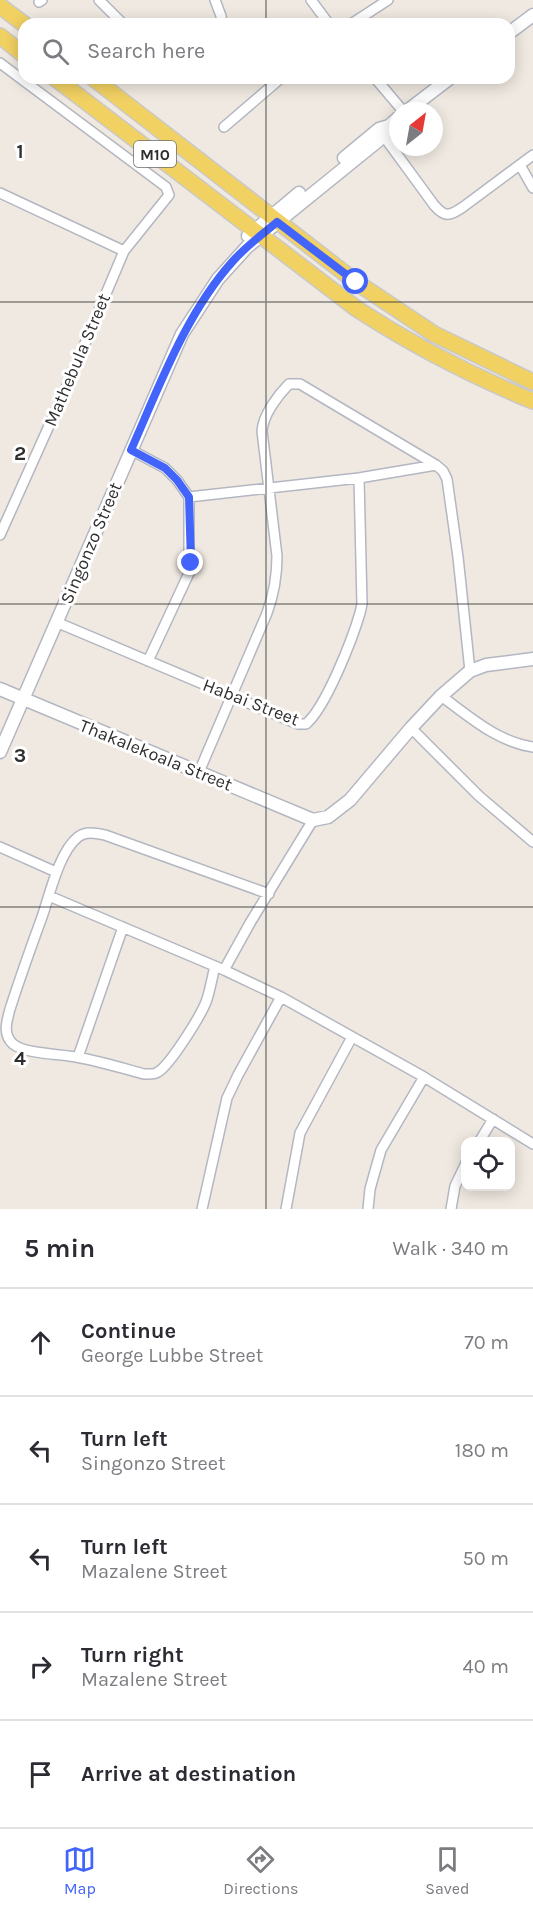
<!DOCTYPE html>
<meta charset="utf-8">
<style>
:root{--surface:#fff;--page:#f2f2f3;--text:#2b2b33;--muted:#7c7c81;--line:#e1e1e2;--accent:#4264fb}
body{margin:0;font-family:Karla,sans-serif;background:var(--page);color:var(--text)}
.controls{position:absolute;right:18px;bottom:18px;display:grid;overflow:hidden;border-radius:12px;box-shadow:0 3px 15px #0003}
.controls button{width:54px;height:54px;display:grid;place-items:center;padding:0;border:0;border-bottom:2px solid var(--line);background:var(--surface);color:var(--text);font:30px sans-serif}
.compass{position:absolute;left:389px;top:102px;width:54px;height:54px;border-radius:50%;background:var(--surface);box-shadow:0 3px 15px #0003;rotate:31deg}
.stop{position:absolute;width:18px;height:18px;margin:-14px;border:4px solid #4264fb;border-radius:50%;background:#fff}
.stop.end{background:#4264fb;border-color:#fff;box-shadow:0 2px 6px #0008}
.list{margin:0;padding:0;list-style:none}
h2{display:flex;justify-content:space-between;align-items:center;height:78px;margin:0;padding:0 24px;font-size:26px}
h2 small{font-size:20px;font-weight:400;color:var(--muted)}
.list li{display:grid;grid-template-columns:39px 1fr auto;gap:18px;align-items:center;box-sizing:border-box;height:108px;padding:0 24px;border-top:2px solid var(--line)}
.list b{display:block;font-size:22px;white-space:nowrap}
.list p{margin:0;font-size:20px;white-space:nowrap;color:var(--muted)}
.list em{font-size:20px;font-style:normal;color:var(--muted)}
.icon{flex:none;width:33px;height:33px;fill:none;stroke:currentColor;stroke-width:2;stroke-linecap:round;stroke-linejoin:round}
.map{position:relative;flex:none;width:533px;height:1209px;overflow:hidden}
.search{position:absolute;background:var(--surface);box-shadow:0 3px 15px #0003;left:18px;right:18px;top:18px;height:66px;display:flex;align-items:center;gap:15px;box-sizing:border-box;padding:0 21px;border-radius:18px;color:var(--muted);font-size:22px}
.sheet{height:618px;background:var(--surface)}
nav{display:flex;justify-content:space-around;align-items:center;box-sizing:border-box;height:84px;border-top:2px solid var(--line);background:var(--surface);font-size:16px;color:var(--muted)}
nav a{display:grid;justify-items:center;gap:3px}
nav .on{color:var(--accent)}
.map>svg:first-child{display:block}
</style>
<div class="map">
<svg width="533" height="1209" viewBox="0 0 533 1209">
<rect width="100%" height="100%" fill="#efe9e1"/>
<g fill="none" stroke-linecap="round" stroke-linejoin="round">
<g stroke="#b4b7c1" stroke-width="12">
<path id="minor" d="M99 0 123 24
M215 0 221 16 222 24
M311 0 329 24
M39 2 42 0
M351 24 388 0
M0 63 166 187 169 195 124 251 70 379 0 535
M375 78 403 111
M224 127 281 78
M380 131 434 205C445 218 450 216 463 207L533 155
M520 165 533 188
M0 193 124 251
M131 450 165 468 177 480 189 497V573L148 661
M189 497 359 478 436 465
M56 622 298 724H306C326 707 352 640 360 613L362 604 359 478
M441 696C469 716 497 742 533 747
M411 728 479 796 533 842
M199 772 267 613C274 594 277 576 277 556L262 431C263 415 278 395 289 384H300L436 465 443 471 447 479 458 557 470 671
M0 847 56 872
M49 896 224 970 281 997 424 1077 533 1144
M215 966C212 978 210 991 206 1002 200 1017 170 1065 158 1072 154 1075 149 1074 144 1074 122 1068 99 1061 76 1057 60 1054 25 1054 13 1044 2 1034 7 1021 10 1009 20 978 31 947 42 917 50 894 59 852 78 837 86 831 95 833 105 835L269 894
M224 970 250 923 313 820
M78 1057 123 927
M479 1142 493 1119
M202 1209 227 1098 238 1075 281 997
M286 1209 300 1133 352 1037
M368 1209 370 1189 381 1150 424 1077
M451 1209 455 1186 466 1163"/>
</g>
<g stroke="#b4b7c1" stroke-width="15">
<path id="tertiary" d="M509 33 533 15
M407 111 450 78
M344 158 379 129 389 126 398 118
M248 236 299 193
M0 689 313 820 328 817 350 800 411 728 441 696 470 671 486 665 533 659
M0 752 182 334 218 279 247 247 384 136 389 126"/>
</g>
<g stroke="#c9c9c9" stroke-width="18">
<path id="primary" d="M0 6 24 24
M0 36 24 55
M55 78 357 309C414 346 470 375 533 401
M93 78 356 282 434 334 533 382"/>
</g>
<use href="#minor" stroke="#fff" stroke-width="9"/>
<use href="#tertiary" stroke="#fff" stroke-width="12"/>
<use href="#primary" stroke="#f2d163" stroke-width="15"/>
</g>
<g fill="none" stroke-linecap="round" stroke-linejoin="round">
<path stroke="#4264fb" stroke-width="8" d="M191 563 189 497 177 480 165 468 131 450C159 387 186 313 233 261 246 246 262 235 277 222L356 282"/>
</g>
<path fill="none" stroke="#2e2e2e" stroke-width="1.5" stroke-opacity="0.55" d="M266 0V24M266 78V1209M0 302H533M0 604H533M0 907H533"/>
<g text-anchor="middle" stroke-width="6" stroke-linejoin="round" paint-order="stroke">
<rect fill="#fff" stroke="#6d6d6d" stroke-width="1.5" x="134" y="141" width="42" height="26" rx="4.5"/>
<g font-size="16" font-weight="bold" fill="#2e2e2e">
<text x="155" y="160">M10</text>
</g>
<g font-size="18" fill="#2e2e2e" stroke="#fff">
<text transform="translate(77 360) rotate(-67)" y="6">Mathebula Street</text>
<text transform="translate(91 543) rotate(-67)" y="6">Singonzo Street</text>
<text transform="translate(251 702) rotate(21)" y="6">Habai Street</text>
<text transform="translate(156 755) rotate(22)" y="6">Thakalekoala Street</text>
</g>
</g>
<g font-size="20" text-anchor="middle" font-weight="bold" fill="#2e2e2e" stroke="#fff" stroke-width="6" stroke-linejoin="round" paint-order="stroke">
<text x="20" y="158">1</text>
<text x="20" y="460">2</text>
<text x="20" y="762">3</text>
<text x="20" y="1065">4</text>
</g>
</svg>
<div class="controls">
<button><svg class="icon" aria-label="locate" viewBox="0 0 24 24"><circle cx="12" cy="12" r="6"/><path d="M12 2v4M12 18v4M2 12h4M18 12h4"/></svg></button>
</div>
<svg class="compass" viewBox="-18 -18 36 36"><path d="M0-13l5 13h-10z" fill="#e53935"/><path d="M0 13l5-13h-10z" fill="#7c7c81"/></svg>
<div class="stop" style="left:356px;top:282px"></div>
<div class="stop end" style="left:191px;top:563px"></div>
<div class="search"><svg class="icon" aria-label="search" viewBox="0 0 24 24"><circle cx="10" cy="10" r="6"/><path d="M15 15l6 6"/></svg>Search here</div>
</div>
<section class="sheet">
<h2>5 min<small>Walk · 340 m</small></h2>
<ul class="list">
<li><svg class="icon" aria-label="ahead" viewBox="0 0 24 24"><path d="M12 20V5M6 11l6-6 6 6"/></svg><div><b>Continue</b><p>George Lubbe Street</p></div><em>70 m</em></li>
<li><svg class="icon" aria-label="left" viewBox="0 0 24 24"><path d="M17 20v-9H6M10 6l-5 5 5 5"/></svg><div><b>Turn left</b><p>Singonzo Street</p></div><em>180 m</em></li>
<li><svg class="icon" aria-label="left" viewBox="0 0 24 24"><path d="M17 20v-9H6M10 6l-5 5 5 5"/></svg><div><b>Turn left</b><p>Mazalene Street</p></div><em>50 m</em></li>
<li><svg class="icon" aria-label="right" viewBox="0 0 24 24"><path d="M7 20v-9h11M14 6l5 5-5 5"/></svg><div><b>Turn right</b><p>Mazalene Street</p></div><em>40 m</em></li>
<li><svg class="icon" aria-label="arrive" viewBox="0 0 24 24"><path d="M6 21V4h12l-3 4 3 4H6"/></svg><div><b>Arrive at destination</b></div></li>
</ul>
</section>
<nav>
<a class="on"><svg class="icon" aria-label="map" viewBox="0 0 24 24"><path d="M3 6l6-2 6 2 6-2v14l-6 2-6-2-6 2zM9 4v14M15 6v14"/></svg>Map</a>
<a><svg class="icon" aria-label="directions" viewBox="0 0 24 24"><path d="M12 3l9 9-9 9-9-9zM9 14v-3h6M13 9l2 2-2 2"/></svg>Directions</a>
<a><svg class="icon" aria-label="saved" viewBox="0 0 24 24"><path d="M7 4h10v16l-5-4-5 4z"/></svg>Saved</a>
</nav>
